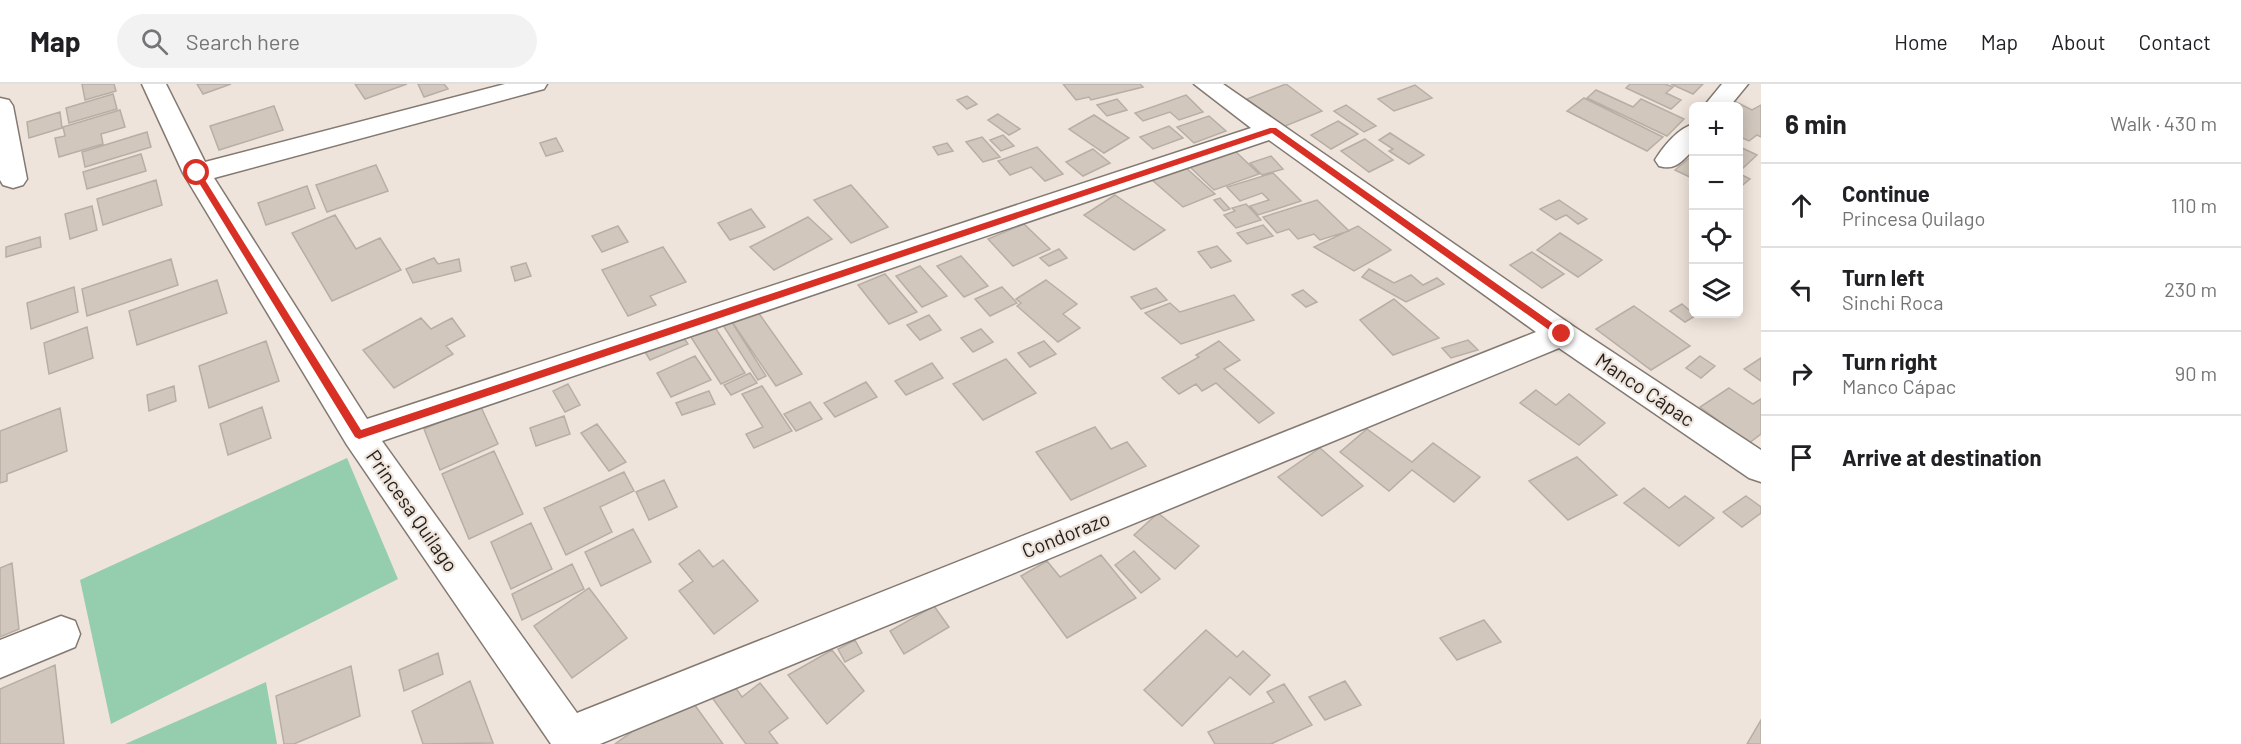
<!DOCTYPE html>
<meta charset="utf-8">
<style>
:root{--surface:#fff;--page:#f2f2f2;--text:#202124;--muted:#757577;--line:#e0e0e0}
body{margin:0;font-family:Barlow,sans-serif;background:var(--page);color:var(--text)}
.controls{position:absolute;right:18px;top:18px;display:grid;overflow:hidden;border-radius:9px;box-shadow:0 3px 15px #0003}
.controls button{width:54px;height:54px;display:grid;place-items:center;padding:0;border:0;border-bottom:2px solid var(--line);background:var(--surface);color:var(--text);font:30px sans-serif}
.stop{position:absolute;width:18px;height:18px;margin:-14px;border:4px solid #d93025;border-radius:50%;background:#fff}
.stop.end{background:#d93025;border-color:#fff;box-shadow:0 2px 6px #0008}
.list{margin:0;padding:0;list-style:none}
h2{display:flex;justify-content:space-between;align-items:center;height:78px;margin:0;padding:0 24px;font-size:26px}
h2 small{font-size:20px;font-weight:400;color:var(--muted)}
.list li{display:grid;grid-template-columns:39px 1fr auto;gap:18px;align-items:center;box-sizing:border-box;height:84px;padding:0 24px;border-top:2px solid var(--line)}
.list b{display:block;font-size:22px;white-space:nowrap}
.list p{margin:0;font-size:20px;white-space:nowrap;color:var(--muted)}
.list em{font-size:20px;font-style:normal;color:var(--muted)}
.icon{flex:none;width:33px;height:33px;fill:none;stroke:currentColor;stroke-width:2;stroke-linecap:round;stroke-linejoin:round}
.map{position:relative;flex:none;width:1761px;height:660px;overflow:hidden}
header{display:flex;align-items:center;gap:36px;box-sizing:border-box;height:84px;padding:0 30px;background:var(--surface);border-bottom:2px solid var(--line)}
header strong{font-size:28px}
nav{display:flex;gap:33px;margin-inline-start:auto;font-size:21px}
.search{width:420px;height:54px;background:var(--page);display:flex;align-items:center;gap:15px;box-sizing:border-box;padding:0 21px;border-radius:33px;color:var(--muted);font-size:22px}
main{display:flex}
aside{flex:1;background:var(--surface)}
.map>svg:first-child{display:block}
</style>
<header>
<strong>Map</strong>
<div class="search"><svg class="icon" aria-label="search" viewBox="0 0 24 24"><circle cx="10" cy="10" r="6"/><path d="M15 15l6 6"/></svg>Search here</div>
<nav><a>Home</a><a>Map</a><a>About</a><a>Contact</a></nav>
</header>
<main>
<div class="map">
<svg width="1761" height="660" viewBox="0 0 1761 660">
<rect width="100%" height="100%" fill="#efe4db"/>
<path fill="#95ceae" d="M347 374 398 495 111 640 80 496Z
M266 598 277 660H125Z"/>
<path fill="#d1c7bd" stroke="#b7aea5" stroke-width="1.5" d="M82 0H114L116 7 85 16Z
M197 0H231L203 10Z
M355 0H407L365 15Z
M418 0H444L448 5 424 13Z
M1063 0H1140L1143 3 1091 16 1089 13 1076 16Z
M1286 0 1322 27 1283 43 1247 15Z
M1630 0H1665L1673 3 1666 9 1681 16 1671 25 1626 4Z
M1671 0H1703L1693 10Z
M1415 1 1432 14 1394 27 1378 15Z
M1596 6 1633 23 1641 15 1684 35 1667 52 1587 14Z
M113 10 117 25 69 39 66 24Z
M1186 11 1203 28 1179 36 1170 28 1143 37 1135 29Z
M967 12 977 20 967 25 957 16Z
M1584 14 1663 53 1647 67 1567 27Z
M1117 15 1127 26 1107 32 1097 21Z
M1736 18 1752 26 1761 21V53L1757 51 1749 57 1738 52V22H1730Z
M1346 21 1376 42 1364 48 1334 27Z
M274 22 283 46 219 66 210 42Z
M120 26 125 43 101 50 103 60 59 73 55 54 65 52 63 43Z
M60 28 62 44 29 54 27 38Z
M998 30 1020 45 1009 51 988 36Z
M1094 31 1129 54 1104 69 1069 45Z
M1209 32 1226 47 1194 59 1177 43Z
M1338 37 1358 50 1331 65 1311 51Z
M1169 42 1183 54 1153 65 1140 53Z
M147 48 151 63 85 83 82 68Z
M1390 49 1424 71 1409 80 1389 67 1393 65 1379 56Z
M1003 51 1014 62 1001 67 990 56Z
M982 53 1000 73 983 78 966 58Z
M556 54 563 67 546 72 540 59Z
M1365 55 1393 76 1369 88 1341 67Z
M947 59 953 67 938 71 933 63Z
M1738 62 1757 71 1741 86 1738 85Z
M1037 63 1063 90 1045 97 1031 83 1010 91 998 77Z
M1093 65 1110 79 1083 92 1066 78Z
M1234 66 1259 90 1214 106 1189 82Z
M141 70 146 87 87 105 83 88Z
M1694 70V95L1675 86Z
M1271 72 1283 85 1262 91 1250 79Z
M376 81 388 107 327 128 316 101Z
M1184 82 1215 110 1183 123 1152 96Z
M1273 89 1301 117 1258 131 1250 122 1269 116 1262 109 1240 117 1227 103Z
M1738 89 1750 95 1738 105Z
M156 96 162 121 103 141 97 115Z
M851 101 888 143 851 159 814 116Z
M307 102 315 124 266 141 258 119Z
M1115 111 1165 146 1134 166 1084 131Z
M1220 114 1230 125 1224 127 1214 116Z
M1317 116 1349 147 1320 156 1314 150 1298 155 1289 145 1277 149 1263 133Z
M1559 116 1587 135 1578 140 1566 131 1556 136 1540 125Z
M1246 120 1261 136 1236 144 1224 131 1235 127 1232 124Z
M92 122 97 146 70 155 65 130Z
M751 125 765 143 730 156 718 139Z
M335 131 356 165 380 154 401 186 332 217 292 149Z
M808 133 832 155 774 186 750 163Z
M1024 140 1050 165 1013 182 988 155Z
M1263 141 1273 152 1247 160 1237 149Z
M618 142 628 158 602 168 592 152Z
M1358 142 1391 166 1354 187 1314 163Z
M1560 149 1602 176 1578 193 1537 166Z
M40 153 41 163 6 173V163Z
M1217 162 1231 177 1211 184 1198 168Z
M663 163 686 198 650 212 656 221 628 232 602 186Z
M1059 165 1067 174 1049 182 1040 174Z
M1532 168 1564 190 1542 204 1510 181Z
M961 172 988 202 964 213 937 182Z
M434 174 438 180 459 175 461 187 413 199 406 185Z
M171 175 178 201 87 232 82 205Z
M526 179 531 192 515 197 511 183Z
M920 182 947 212 922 223 896 192Z
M1369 185 1394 199 1411 191 1423 201 1437 194 1444 200 1406 218 1362 193Z
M885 190 917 228 889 240 858 201Z
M217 196 227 229 137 261 129 227Z
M1046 196 1077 220 1063 230 1080 244 1058 258 1017 222 1021 219 1016 215Z
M74 203 78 228 31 245 27 219Z
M1002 203 1017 219 990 232 975 215Z
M1156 204 1167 216 1141 225 1131 213Z
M1303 206 1317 218 1306 223 1292 211Z
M1234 211 1254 236 1181 260 1145 229 1170 219 1180 228Z
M1394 215 1439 254 1393 271 1360 236Z
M1682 220 1694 230 1697 231 1685 238 1670 227Z
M753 221 802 290 776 302 728 232Z
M1634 222 1690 262 1651 286 1596 245Z
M929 231 941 246 920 256 907 241Z
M728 232 766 292 758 296 719 235Z
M421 234 431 245 452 234 465 252 446 262 453 270 394 304 363 266Z
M712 239 745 289 721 300 689 250Z
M87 243 93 274 49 290 44 259Z
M981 245 993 258 973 268 961 254Z
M679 247 688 260 650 276 642 263Z
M1468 256 1478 266 1451 274 1442 264Z
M266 257 279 297 209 324 199 282Z
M1044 257 1056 270 1030 283 1018 269Z
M1219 257 1240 276 1224 285 1274 329 1259 339 1216 299 1202 307 1196 300 1179 310 1162 294 1199 273 1196 271Z
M695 272 711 296 671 313 657 289Z
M1700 272 1715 282 1701 294 1686 284Z
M1761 274V297L1744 285Z
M1006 275 1036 309 983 336 953 300Z
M932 279 943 294 906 311 895 297Z
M750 289 757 299 731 311 724 301Z
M866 298 877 313 835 333 824 319Z
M568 300 580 321 565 328 553 307Z
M174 302 176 317 149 327 147 311Z
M762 302 792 347 754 364 746 350 763 343 742 310Z
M1729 304 1753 320 1761 315V350L1749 359 1700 323Z
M1536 306 1556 321 1569 310 1605 339 1579 361 1520 319Z
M709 307 715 320 682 331 676 319Z
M810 318 822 335 796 347 784 330Z
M480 321 498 360 440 386 424 345Z
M262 323 271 354 228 371 220 340Z
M60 324 67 367 7 390V397L0 399V347Z
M564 332 570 350 536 362 530 344Z
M597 340 626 378 609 387 581 349Z
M1095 343 1111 365 1127 358 1146 382 1071 416 1036 368Z
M1367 345 1412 378 1433 359 1480 393 1454 418 1412 386 1389 407 1340 368Z
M1320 364 1363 402 1322 432 1278 393Z
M494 367 523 430 469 455 442 390Z
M1577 373 1617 411 1568 436 1529 397Z
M624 388 634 407 600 423 612 448 566 471 544 424Z
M664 396 677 423 649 436 636 408Z
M1644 404 1669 424 1685 412 1714 434 1679 462 1624 419Z
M1746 412 1761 423V429L1742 443 1723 428Z
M1158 429 1199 462 1175 485 1134 451Z
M531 439 552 485 511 505 491 458Z
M633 445 651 478 601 502 585 468Z
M699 466 713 483 723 476 758 517 714 550 679 507 693 497 679 480Z
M1134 467 1160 495 1141 509 1115 481Z
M1101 471 1136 514 1067 554 1021 492 1047 477 1060 493Z
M12 479 19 545 0 553V484Z
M572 480 584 505 522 536 512 510Z
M589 504 627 554 572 594 534 542Z
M934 522 949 543 904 570 890 547Z
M1484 536 1501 558 1457 576 1440 554Z
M1206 546 1237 573 1243 567 1270 591 1250 611 1230 593 1182 642 1144 606Z
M855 556 862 569 845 578 838 565Z
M832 566 864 607 827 640 788 591Z
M438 569 443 590 404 607 399 586Z
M55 581 64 660H0V605Z
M351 582 360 632 294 660H284L276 612Z
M470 597 493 659 423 660 412 627Z
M1345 597 1361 621 1325 636 1309 613Z
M760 599 788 634 769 648 778 660H746L713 615 733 600 742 613Z
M1284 600 1312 641 1271 660H1215L1208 648 1274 618 1267 608Z
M686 609 723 660H615Z
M1761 636V660H1747Z"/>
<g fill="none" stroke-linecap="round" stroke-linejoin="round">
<g stroke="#837971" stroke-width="3">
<path id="minor" d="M142 0H166L205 78 505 0H547L544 5 214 94 367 335 1251 44 1194 0H1223L1573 242 1761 366V398L1749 394 1559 264 600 660H551L347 361 183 89ZM1269 56 1536 248 577 629 382 357Z
M1722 0H1748L1730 22H1704Z
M0 14 9 16 13 22 27 95 23 101 13 104 3 101 0 96Z
M1694 40V65C1682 77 1676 87 1659 82L1655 76C1663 63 1678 44 1694 40Z
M61 532 75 537 80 550 75 563 0 594V556Z"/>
</g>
<use href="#minor" fill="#fff" fill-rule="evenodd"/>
</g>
<path fill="#d93025" d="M1270 44H1276L1565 248V253H1559L1272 49 359 355 355 353 193 89 200 88 361 346Z"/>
<g text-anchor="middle" stroke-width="4.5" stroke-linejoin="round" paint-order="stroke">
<g font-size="20" fill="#221e1b" stroke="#efe4db">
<text transform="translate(1645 306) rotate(34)" y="7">Manco Cápac</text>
<text transform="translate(412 427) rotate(55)" y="7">Princesa Quilago</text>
<text transform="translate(1066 451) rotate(-22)" y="7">Condorazo</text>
</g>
</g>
</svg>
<div class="controls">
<button>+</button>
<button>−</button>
<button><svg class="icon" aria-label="locate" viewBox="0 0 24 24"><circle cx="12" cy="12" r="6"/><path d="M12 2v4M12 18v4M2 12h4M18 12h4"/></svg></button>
<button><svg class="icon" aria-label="layers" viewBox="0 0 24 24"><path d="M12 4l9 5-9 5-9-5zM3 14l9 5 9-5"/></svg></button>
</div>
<div class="stop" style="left:197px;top:89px"></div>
<div class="stop end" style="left:1562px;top:250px"></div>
</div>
<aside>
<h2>6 min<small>Walk · 430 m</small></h2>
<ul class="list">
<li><svg class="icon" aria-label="ahead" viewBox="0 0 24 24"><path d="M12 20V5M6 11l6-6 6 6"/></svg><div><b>Continue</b><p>Princesa Quilago</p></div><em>110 m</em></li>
<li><svg class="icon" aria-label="left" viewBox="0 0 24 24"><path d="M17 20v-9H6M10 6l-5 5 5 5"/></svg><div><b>Turn left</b><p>Sinchi Roca</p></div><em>230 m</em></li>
<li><svg class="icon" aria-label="right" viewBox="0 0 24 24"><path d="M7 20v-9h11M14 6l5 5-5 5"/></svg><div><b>Turn right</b><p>Manco Cápac</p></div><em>90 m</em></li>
<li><svg class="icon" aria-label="arrive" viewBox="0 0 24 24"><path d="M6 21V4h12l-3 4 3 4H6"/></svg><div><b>Arrive at destination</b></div></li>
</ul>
</aside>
</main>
